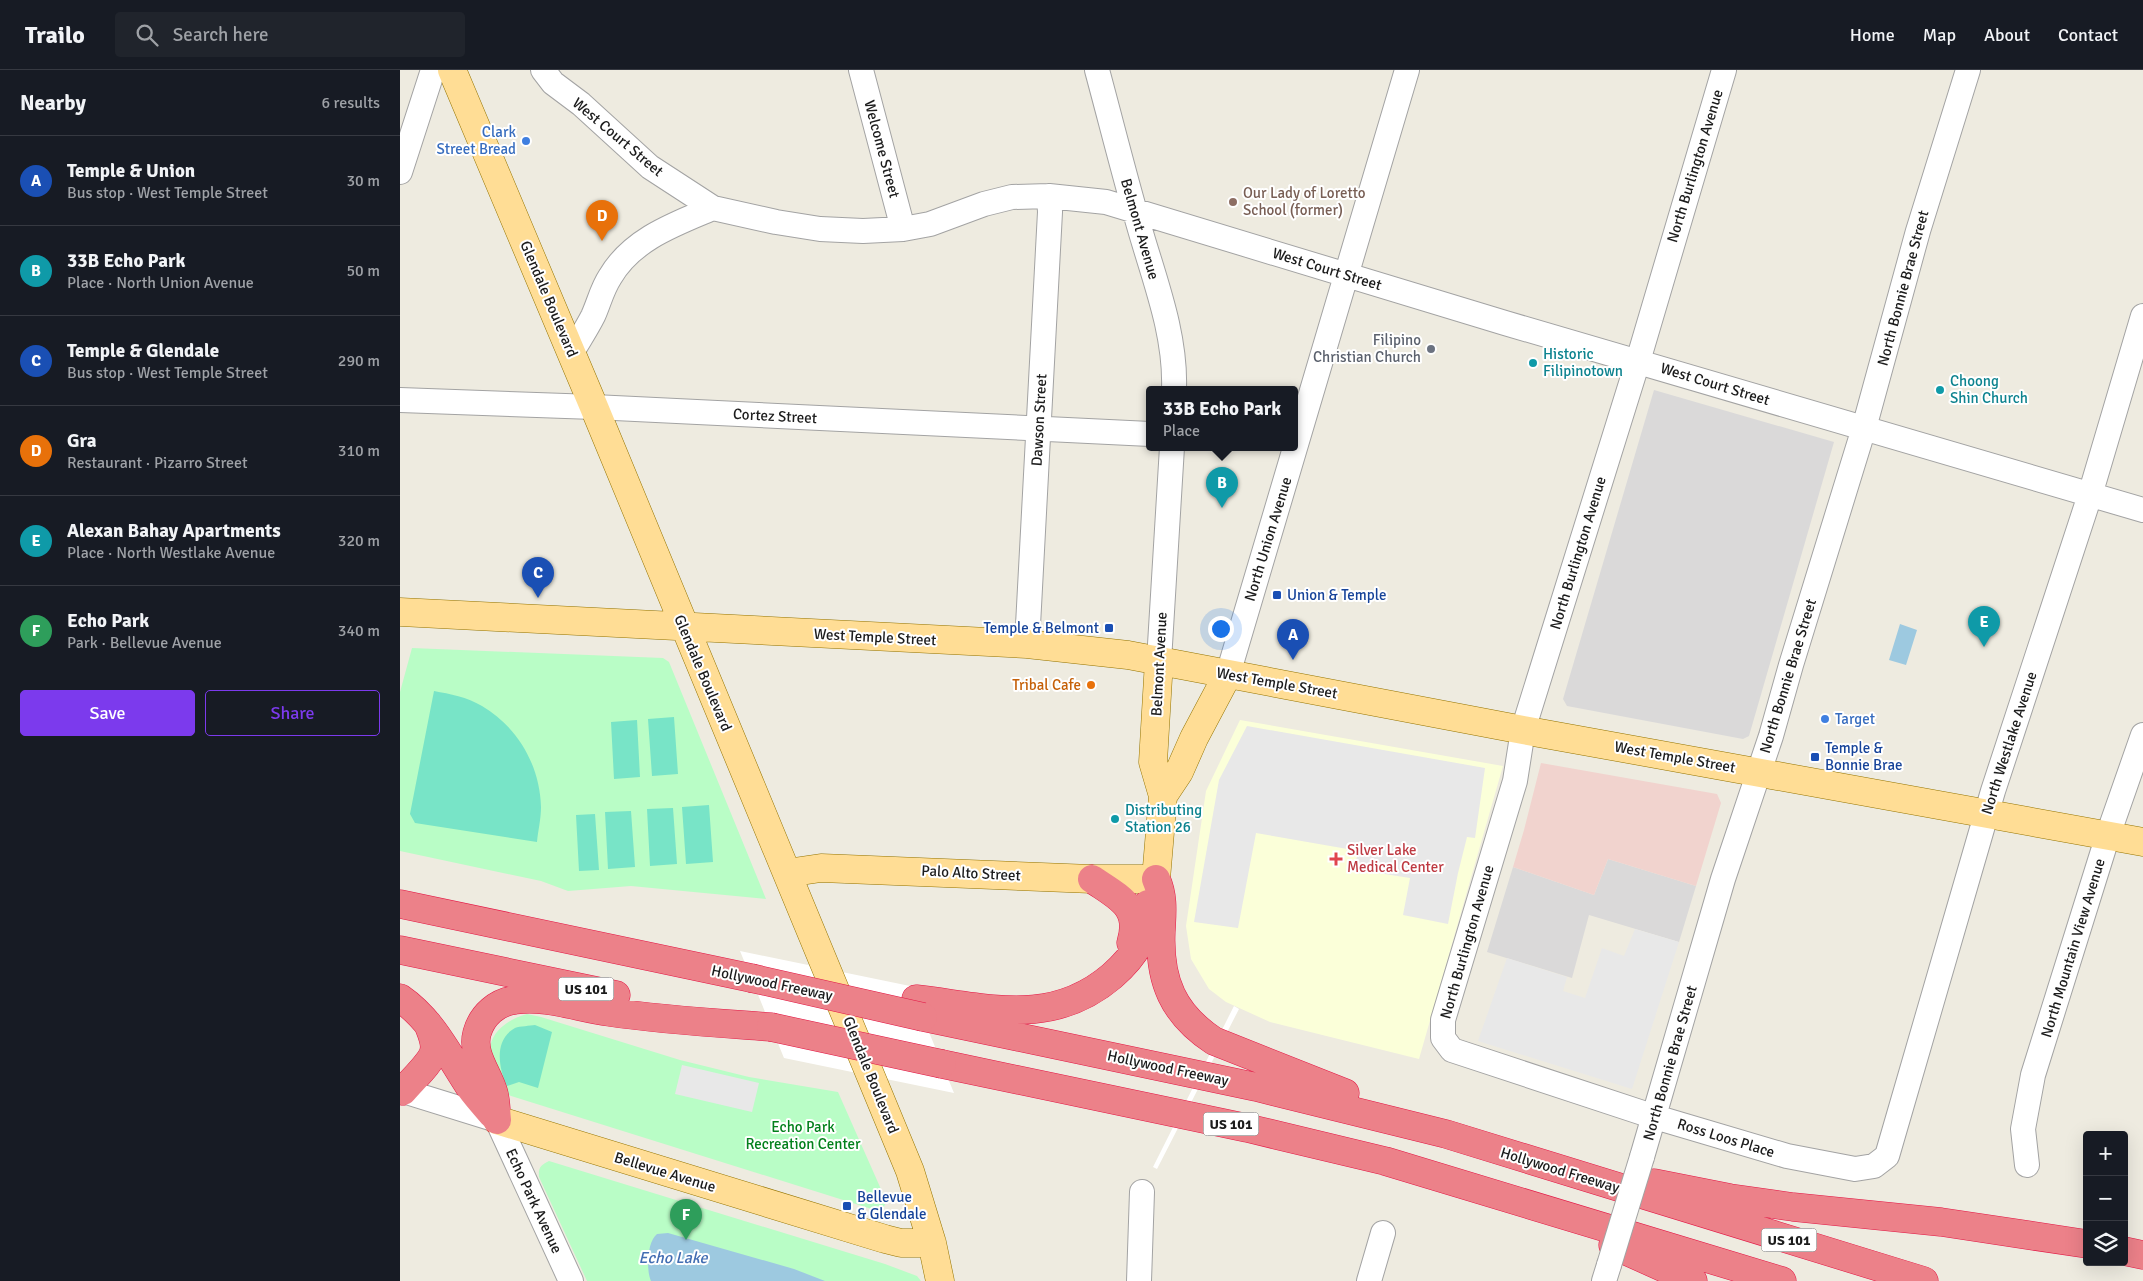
<!DOCTYPE html>
<meta charset="utf-8">
<style>
:root{--surface:#171b24;--page:#20242c;--text:#f1f3f6;--muted:#9ea1a6;--line:#363941;--accent:#7c3aed}
body{margin:0;font-family:Signika,sans-serif;background:var(--page);color:var(--text)}
.controls{position:absolute;right:15px;bottom:15px;display:grid;overflow:hidden;border-radius:5px;box-shadow:0 5px 20px #0002}
.controls button{width:45px;height:45px;display:grid;place-items:center;padding:0;border:0;border-bottom:1px solid var(--line);background:var(--surface);color:var(--text);font:25px sans-serif}
.you{position:absolute;left:820px;top:558px;width:18px;height:18px;margin:-12px;border:4px solid #fff;border-radius:50%;background:#1a73e8;box-shadow:0 0 0 8px #1a73e833}
.badge{display:grid;place-items:center;width:32px;height:32px;border-radius:50%;background:var(--accent);color:#fff;font-size:16px;font-weight:700}
.pin{position:absolute;translate:-50% -41px;filter:drop-shadow(0 1px 2px #0008)}
.pin::after{content:'';position:absolute;top:26px;width:18px;height:15px;background:inherit;clip-path:polygon(0 0,100% 0,50% 100%)}
.popup{position:absolute;left:746px;top:316px;width:152px;height:65px;box-sizing:border-box;display:grid;place-content:center;border-radius:5px;background:var(--surface);filter:drop-shadow(0 1px 4px #0005);font-size:16px;white-space:nowrap;color:var(--muted)}
.popup b{font-size:19px;color:var(--text)}
.popup::after{content:'';position:absolute;left:50%;top:100%;margin-left:-10px;border:10px solid transparent;border-top-color:var(--surface)}
.list{margin:0;padding:0;list-style:none}
h2{display:flex;justify-content:space-between;align-items:center;height:65px;margin:0;padding:0 20px;font-size:21px}
h2 small{font-size:16px;font-weight:400;color:var(--muted)}
.list li{display:grid;grid-template-columns:32px 1fr auto;gap:15px;align-items:center;box-sizing:border-box;height:90px;padding:0 20px;border-top:1px solid var(--line)}
.list b{display:block;font-size:19px;white-space:nowrap}
.list p{margin:0;font-size:16px;white-space:nowrap;color:var(--muted)}
.list em{font-size:16px;font-style:normal;color:var(--muted)}
.actions{display:flex;gap:10px;padding:15px 20px}
.actions a{flex:1;padding:11px 0;border:1px solid var(--accent);border-radius:5px;text-align:center;font-size:18px;color:var(--accent)}
.actions .main{background:var(--accent);color:#fff}
.icon{flex:none;width:28px;height:28px;fill:none;stroke:currentColor;stroke-width:2;stroke-linecap:round;stroke-linejoin:round}
.map{position:relative;flex:none;width:1743px;height:1211px;overflow:hidden}
header{display:flex;align-items:center;gap:30px;box-sizing:border-box;height:70px;padding:0 25px;background:var(--surface);border-bottom:1px solid var(--line)}
header strong{font-size:24px}
nav{display:flex;gap:28px;margin-inline-start:auto;font-size:18px}
.search{width:350px;height:45px;background:var(--page);display:flex;align-items:center;gap:12px;box-sizing:border-box;padding:0 18px;border-radius:5px;color:var(--muted);font-size:19px}
main{display:flex}
aside{flex:1;background:var(--surface)}
.map>svg:first-child{display:block}
</style>
<header>
<strong>Trailo</strong>
<div class="search"><svg class="icon" aria-label="search" viewBox="0 0 24 24"><circle cx="10" cy="10" r="6"/><path d="M15 15l6 6"/></svg>Search here</div>
<nav><a>Home</a><a>Map</a><a>About</a><a>Contact</a></nav>
</header>
<main>
<aside>
<h2>Nearby<small>6 results</small></h2>
<ul class="list">
<li><span class="badge" style="background:#1a4fb4">A</span><div><b>Temple &amp; Union</b><p>Bus stop · West Temple Street</p></div><em>30 m</em></li>
<li><span class="badge" style="background:#0f9aa8">B</span><div><b>33B Echo Park</b><p>Place · North Union Avenue</p></div><em>50 m</em></li>
<li><span class="badge" style="background:#1a4fb4">C</span><div><b>Temple &amp; Glendale</b><p>Bus stop · West Temple Street</p></div><em>290 m</em></li>
<li><span class="badge" style="background:#e8710a">D</span><div><b>Gra</b><p>Restaurant · Pizarro Street</p></div><em>310 m</em></li>
<li><span class="badge" style="background:#0f9aa8">E</span><div><b>Alexan Bahay Apartments</b><p>Place · North Westlake Avenue</p></div><em>320 m</em></li>
<li><span class="badge" style="background:#2e9e5b">F</span><div><b>Echo Park</b><p>Park · Bellevue Avenue</p></div><em>340 m</em></li>
</ul>
<div class="actions"><a class="main">Save</a><a>Share</a></div>
</aside>
<div class="map">
<svg width="1743" height="1211" viewBox="0 0 1743 1211">
<rect width="100%" height="100%" fill="#eeebe0"/>
<path fill="#dad9d9" d="M1254 320 1434 372 1349 666 1343 669 1167 636 1163 629Z
M1208 789 1296 816 1279 872 1189 845 1172 908 1087 882 1113 797 1194 825Z"/>
<path fill="#f1d3ce" d="M1141 693 1317 724 1321 733 1296 816 1208 789 1194 825 1113 797 1124 760Z"/>
<path fill="#fbffd9" d="M840 650 1103 696 1019 989 870 952 826 932 809 919 791 889 786 856 806 721Z"/>
<path fill="#b9fdc6" d="M12 578 263 588 269 592 366 829 231 816 168 821 141 811 0 781V622Z
M127 944 141 947 280 990 349 1007 438 1022 484 1126 486 1132 484 1137 475 1140 108 1025C103 1014 96 1003 92 992 83 967 105 950 127 944Z
M149 1091 485 1194 517 1206 521 1211H187L139 1107C138 1097 141 1095 149 1091Z"/>
<path fill="#78e4c7" d="M34 621C50 624 67 627 82 636 118 657 140 696 141 737 141 749 138 761 137 772L15 753 10 744Z
M274 647 278 704 252 706 248 649Z
M237 650 240 707 214 709 211 652Z
M309 735 313 792 286 794 282 737Z
M273 738 277 794 250 796 247 739Z
M231 741 235 797 208 799 205 742Z
M195 744 199 800 179 801 176 745Z
M135 955 152 962 138 1018 119 1012 107 1016C99 999 93 970 115 958 120 956 130 956 135 955Z"/>
<path fill="#e8e8e8" d="M847 656 1085 698 1075 768 1067 767 1058 803 1048 854 1003 845 1010 808 953 799 959 781 856 763 838 858 794 852 819 710Z
M1235 859 1279 872 1232 1019 1078 971 1107 888 1167 907 1163 921 1185 928 1202 878 1224 886Z
M282 995 359 1013 352 1042 275 1024Z"/>
<path fill="#9dc9e0" d="M1500 554 1517 560 1506 595 1489 590Z
M268 1163 394 1199 425 1211H251C246 1200 247 1172 257 1164Z"/>
<path fill="#fff" d="M340 881 510 916 554 1023 384 988Z
M834 936 839 939 757 1099 753 1097Z"/>
<g fill="none" stroke-linecap="round" stroke-linejoin="round">
<g stroke="#a3a3a3" stroke-width="26">
<path id="minor" d="M143 0 153 13 181 34 250 97 313 138 376 152 420 159 463 161 503 159 530 154 584 134 612 127 649 126 706 132 1105 253 1743 440
M461 0 503 159
M697 0C711 52 724 104 739 156 754 209 776 263 774 319
M1324 0 1238 291 1123 660 1115 711 1043 950V968L1052 980 1255 1047 1387 1086 1455 1099 1474 1096 1487 1086 1593 721 1690 425 1743 246
M0 102 33 0
M172 282C179 270 187 258 193 246 199 233 202 219 210 207 232 169 275 154 313 138
M0 330 194 337 750 364
M627 574 650 142 649 126
M759 591 772 377
M828 604 1007 0
M0 1020 97 1050 171 1211
M1242 1087 1323 809 1371 666 1391 595 1464 358 1518 161 1568 0
M1627 1095 1623 1059 1633 1005 1708 765 1743 665
M739 1211 742 1122
M969 1211 983 1163
M1204 1211 1209 1195"/>
</g>
<g stroke="#947400" stroke-width="29">
<path id="major" d="M52 0 194 337 510 1101 532 1173 540 1211
M0 542 627 574 728 585 1123 660 1743 772
M763 726 779 702 794 668 828 604
M387 803 421 798 692 809H756L763 726 753 692 759 591
M97 1050 485 1169 501 1173H532"/>
</g>
<g stroke="#e31745" stroke-width="29">
<path id="highway" d="M692 809C718 827 742 836 731 873
M756 809C764 827 762 843 761 862 759 911 773 944 814 971L945 1023
M0 834 351 908
M0 880 216 925
M0 928C32 950 48 984 69 1016 76 1026 85 1036 93 1045
M516 929C587 937 651 958 712 906 737 884 746 867 748 834
M523 947 856 1017 1046 1064 1524 1211
M542 994 847 1058 985 1091 1382 1211
M3 1021C11 1011 32 992 34 981 36 972 31 962 28 954
M97 1050C96 1042 96 1032 94 1024 89 1004 71 985 77 963 82 945 97 932 115 930 145 925 179 938 209 942 263 950 317 953 371 957
M1254 1113 1330 1128 1393 1137 1541 1152 1687 1174
M1213 1175 1293 1211
M1724 1181 1743 1185"/>
</g>
<use href="#minor" stroke="#fff" stroke-width="24"/>
<use href="#major" stroke="#ffdd95" stroke-width="28"/>
<use href="#highway" stroke="#ec8189" stroke-width="28"/>
<g stroke="#a3a3a3" stroke-width="26" stroke-linecap="butt">
<path id="minor-bridge" d="M1209 1195 1242 1087"/>
</g>
<g stroke="#e31745" stroke-width="29" stroke-linecap="butt">
<path id="highway-bridge" d="M351 908 523 947
M371 957 542 994"/>
</g>
<use href="#minor-bridge" stroke="#fff" stroke-width="24"/>
<use href="#highway-bridge" stroke="#ec8189" stroke-width="28"/>
</g>
<g fill="#3f7fe0" stroke="#fff" stroke-width="2">
<circle cx="126" cy="71" r="5"/>
<circle cx="1425" cy="649" r="5"/>
</g>
<circle fill="#8d6e63" stroke="#fff" stroke-width="2" cx="833" cy="132" r="5"/>
<circle fill="#6b7280" stroke="#fff" stroke-width="2" cx="1031" cy="279" r="5"/>
<g fill="#0f9aa8" stroke="#fff" stroke-width="2">
<circle cx="1133" cy="293" r="5"/>
<circle cx="1540" cy="320" r="5"/>
<circle cx="715" cy="749" r="5"/>
</g>
<g fill="#1a4fb4" stroke="#fff" stroke-width="2">
<rect x="872" y="520" width="10" height="10" rx="2.5"/>
<rect x="704" y="553" width="10" height="10" rx="2.5"/>
<rect x="1410" y="682" width="10" height="10" rx="2.5"/>
<rect x="442" y="1131" width="10" height="10" rx="2.5"/>
</g>
<circle fill="#e8710a" stroke="#fff" stroke-width="2" cx="691" cy="615" r="5"/>
<path fill="#e0444e" stroke="#fff" stroke-width="2" d="M933.5 781.5h5v5h5v5h-5v5h-5v-5h-5v-5h5z"/>
<g text-anchor="middle" stroke-width="4" stroke-linejoin="round" paint-order="stroke">
<g fill="#fff" stroke="#606060" stroke-width="1">
<rect x="158.5" y="907.5" width="55" height="23" rx="4"/>
<rect x="803.5" y="1042.5" width="55" height="23" rx="4"/>
<rect x="1361.5" y="1158.5" width="55" height="23" rx="4"/>
</g>
<g font-size="14" font-weight="bold" fill="#1c1c1c">
<text x="186" y="924">US 101</text>
<text x="831" y="1059">US 101</text>
<text x="1389" y="1175">US 101</text>
</g>
<g font-size="15" fill="#366cbe" stroke="#fff" text-anchor="end">
<text x="116" y="67">Clark<tspan x="116" dy="17">Street Bread</tspan></text>
<text x="1435" y="654" text-anchor="start">Target</text>
</g>
<g font-size="15" fill="#1c1c1c" stroke="#fff">
<text transform="translate(218 67) rotate(40)" y="5">West Court Street</text>
<text transform="translate(482 79) rotate(75)" y="5">Welcome Street</text>
<text transform="translate(1295 96) rotate(-73)" y="5">North Burlington Avenue</text>
<text transform="translate(740 159) rotate(74)" y="5">Belmont Avenue</text>
<text transform="translate(927 199) rotate(17)" y="5">West Court Street</text>
<text transform="translate(1503 218) rotate(-75)" y="5">North Bonnie Brae Street</text>
<text transform="translate(149 229) rotate(67)" y="5">Glendale Boulevard</text>
<text transform="translate(1315 314) rotate(17)" y="5">West Court Street</text>
<text transform="translate(375 346) rotate(3)" y="5">Cortez Street</text>
<text transform="translate(639 350) rotate(-87)" y="5">Dawson Street</text>
<text transform="translate(868 469) rotate(-73)" y="5">North Union Avenue</text>
<text transform="translate(1178 483) rotate(-73)" y="5">North Burlington Avenue</text>
<text transform="translate(475 567) rotate(3)" y="5">West Temple Street</text>
<text transform="translate(759 594) rotate(-87)" y="5">Belmont Avenue</text>
<text transform="translate(303 603) rotate(67)" y="5">Glendale Boulevard</text>
<text transform="translate(1388 606) rotate(-73)" y="5">North Bonnie Brae Street</text>
<text transform="translate(877 613) rotate(10)" y="5">West Temple Street</text>
<text transform="translate(1609 673) rotate(-72)" y="5">North Westlake Avenue</text>
<text transform="translate(1275 687) rotate(10)" y="5">West Temple Street</text>
<text transform="translate(571 803) rotate(3)" y="5">Palo Alto Street</text>
<text transform="translate(1067 872) rotate(-74)" y="5">North Burlington Avenue</text>
<text transform="translate(1673 878) rotate(-73)" y="5">North Mountain View Avenue</text>
<text transform="translate(372 913) rotate(12)" y="5">Hollywood Freeway</text>
<text transform="translate(1270 993) rotate(-74)" y="5">North Bonnie Brae Street</text>
<text transform="translate(768 998) rotate(12)" y="5">Hollywood Freeway</text>
<text transform="translate(471 1005) rotate(68)" y="5">Glendale Boulevard</text>
<text transform="translate(1326 1068) rotate(17)" y="5">Ross Loos Place</text>
<text transform="translate(1160 1100) rotate(17)" y="5">Hollywood Freeway</text>
<text transform="translate(265 1102) rotate(17)" y="5">Bellevue Avenue</text>
<text transform="translate(134 1131) rotate(65)" y="5">Echo Park Avenue</text>
</g>
<g font-size="15" fill="#785e54" stroke="#fff" text-anchor="start">
<text x="843" y="128">Our Lady of Loretto<tspan x="843" dy="17">School (former)</tspan></text>
</g>
<g font-size="15" fill="#5b616d" stroke="#fff" text-anchor="end">
<text x="1021" y="275">Filipino<tspan x="1021" dy="17">Christian Church</tspan></text>
</g>
<g font-size="15" fill="#0d838f" stroke="#fff" text-anchor="start">
<text x="1143" y="289">Historic<tspan x="1143" dy="17">Filipinotown</tspan></text>
<text x="1550" y="316">Choong<tspan x="1550" dy="17">Shin Church</tspan></text>
<text x="725" y="745">Distributing<tspan x="725" dy="17">Station 26</tspan></text>
</g>
<g font-size="15" fill="#164399" stroke="#fff" text-anchor="start">
<text x="887" y="530">Union &amp; Temple</text>
<text x="699" y="563" text-anchor="end">Temple &amp; Belmont</text>
<text x="1425" y="683">Temple &amp;<tspan x="1425" dy="17">Bonnie Brae</tspan></text>
<text x="457" y="1132">Bellevue<tspan x="457" dy="17">&amp; Glendale</tspan></text>
</g>
<g font-size="15" fill="#c56008" stroke="#fff" text-anchor="end">
<text x="681" y="620">Tribal Cafe</text>
</g>
<g font-size="15" fill="#be3a42" stroke="#fff" text-anchor="start">
<text x="947" y="785">Silver Lake<tspan x="947" dy="17">Medical Center</tspan></text>
</g>
<g font-size="15" fill="#03801c" stroke="#fff">
<text x="403" y="1062">Echo Park<tspan x="403" dy="17">Recreation Center</tspan></text>
</g>
<g font-size="16" font-style="italic" fill="#426db2" stroke="#fff">
<text x="273" y="1193">Echo Lake</text>
</g>
</g>
</svg>
<div class="controls">
<button>+</button>
<button>−</button>
<button><svg class="icon" aria-label="layers" viewBox="0 0 24 24"><path d="M12 4l9 5-9 5-9-5zM3 14l9 5 9-5"/></svg></button>
</div>
<div class="you"></div>
<div class="pin badge" style="left:893px;top:590px;background:#1a4fb4">A</div>
<div class="pin badge" style="left:822px;top:438px;background:#0f9aa8">B</div>
<div class="popup"><b>33B Echo Park</b>Place</div>
<div class="pin badge" style="left:138px;top:528px;background:#1a4fb4">C</div>
<div class="pin badge" style="left:202px;top:171px;background:#e8710a">D</div>
<div class="pin badge" style="left:1584px;top:577px;background:#0f9aa8">E</div>
<div class="pin badge" style="left:286px;top:1170px;background:#2e9e5b">F</div>
</div>
</main>
